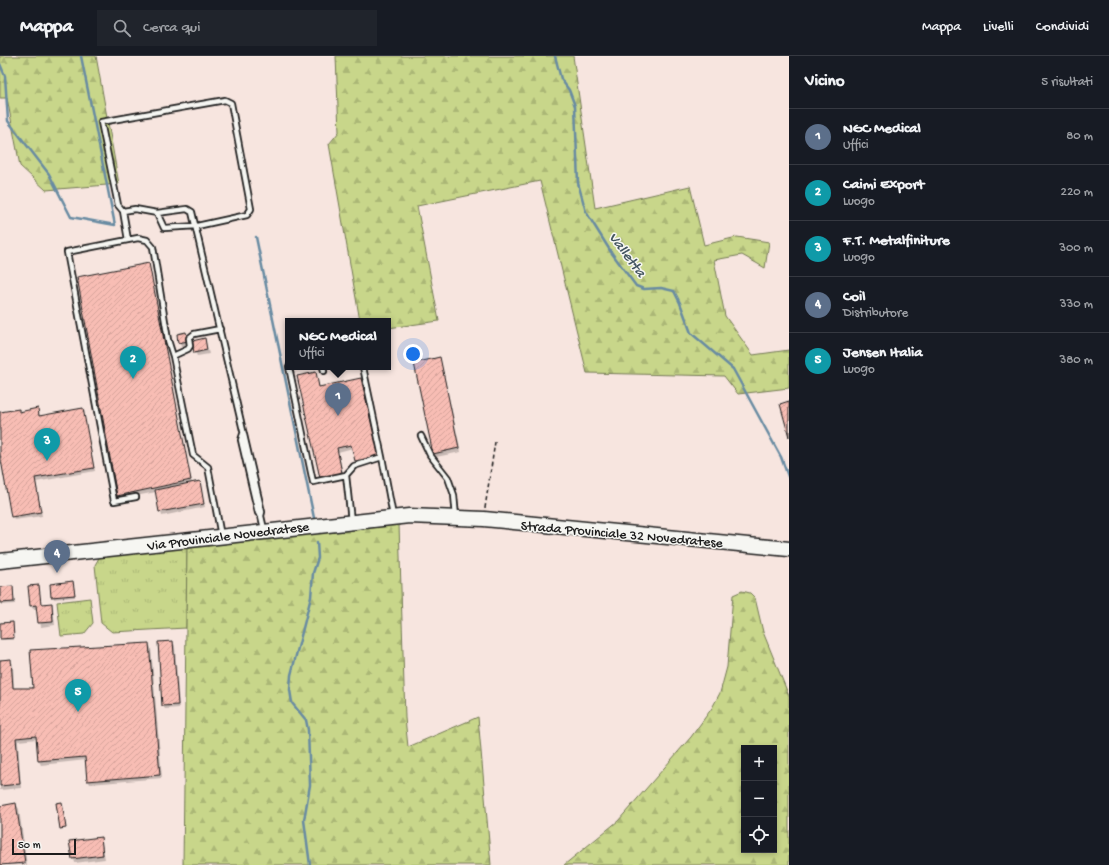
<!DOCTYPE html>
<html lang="it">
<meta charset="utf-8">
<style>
:root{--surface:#171b24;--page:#20242c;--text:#f1f3f6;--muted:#9ea1a6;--line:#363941;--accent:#1f6fb2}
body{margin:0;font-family:"Gochi Hand",sans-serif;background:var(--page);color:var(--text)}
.controls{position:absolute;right:12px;bottom:12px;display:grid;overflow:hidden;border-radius:0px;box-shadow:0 2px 6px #0003}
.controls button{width:36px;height:36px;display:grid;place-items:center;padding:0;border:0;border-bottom:1px solid var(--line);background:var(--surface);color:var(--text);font:20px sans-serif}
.scale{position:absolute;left:12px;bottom:10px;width:64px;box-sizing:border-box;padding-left:4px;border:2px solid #1c1c1c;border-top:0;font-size:11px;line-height:14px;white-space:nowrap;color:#1c1c1c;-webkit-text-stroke:3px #f6f6f2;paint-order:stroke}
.you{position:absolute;left:413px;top:298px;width:14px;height:14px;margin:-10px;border:3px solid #fff;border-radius:50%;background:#1a73e8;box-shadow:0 0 0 6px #1a73e833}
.badge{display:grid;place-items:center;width:26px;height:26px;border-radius:50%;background:var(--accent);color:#fff;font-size:13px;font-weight:700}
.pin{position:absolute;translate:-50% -33px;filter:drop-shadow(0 1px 2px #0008)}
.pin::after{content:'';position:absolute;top:21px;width:14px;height:12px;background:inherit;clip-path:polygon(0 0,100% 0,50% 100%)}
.popup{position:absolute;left:285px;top:262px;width:106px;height:52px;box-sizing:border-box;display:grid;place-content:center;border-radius:0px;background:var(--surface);filter:drop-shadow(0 1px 3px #0005);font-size:13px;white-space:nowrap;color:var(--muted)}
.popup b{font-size:15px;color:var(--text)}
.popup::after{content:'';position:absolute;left:50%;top:100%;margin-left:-8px;border:8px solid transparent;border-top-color:var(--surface)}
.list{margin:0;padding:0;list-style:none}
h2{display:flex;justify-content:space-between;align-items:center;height:52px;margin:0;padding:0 16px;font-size:17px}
h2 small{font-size:13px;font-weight:400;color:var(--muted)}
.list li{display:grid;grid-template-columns:26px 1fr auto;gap:12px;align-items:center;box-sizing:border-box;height:56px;padding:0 16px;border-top:1px solid var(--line)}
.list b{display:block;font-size:15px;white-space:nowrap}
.list p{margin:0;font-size:13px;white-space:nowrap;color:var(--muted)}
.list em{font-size:13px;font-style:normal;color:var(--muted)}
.icon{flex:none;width:22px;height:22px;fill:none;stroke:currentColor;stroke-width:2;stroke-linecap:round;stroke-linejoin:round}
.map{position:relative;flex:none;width:789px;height:809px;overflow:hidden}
header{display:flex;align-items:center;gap:24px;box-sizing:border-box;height:56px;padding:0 20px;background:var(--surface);border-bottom:1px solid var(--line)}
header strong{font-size:19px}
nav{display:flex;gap:22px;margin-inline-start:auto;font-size:14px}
.search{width:280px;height:36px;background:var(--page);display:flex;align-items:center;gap:10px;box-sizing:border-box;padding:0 14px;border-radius:0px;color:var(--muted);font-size:15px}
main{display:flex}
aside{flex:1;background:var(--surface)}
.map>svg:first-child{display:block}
</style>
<header>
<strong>Mappa</strong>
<div class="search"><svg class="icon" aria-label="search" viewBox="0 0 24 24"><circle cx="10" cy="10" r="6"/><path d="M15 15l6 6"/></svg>Cerca qui</div>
<nav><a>Mappa</a><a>Livelli</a><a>Condividi</a></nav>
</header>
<main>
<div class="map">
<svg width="789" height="809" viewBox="0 0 789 809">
<defs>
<pattern id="grass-tufts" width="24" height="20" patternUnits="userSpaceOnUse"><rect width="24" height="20" fill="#c8d68a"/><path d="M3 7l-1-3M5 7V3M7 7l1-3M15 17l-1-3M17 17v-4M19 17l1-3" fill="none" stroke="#abb776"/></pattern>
<pattern id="forest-firs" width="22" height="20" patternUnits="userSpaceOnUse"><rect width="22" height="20" fill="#c8d68a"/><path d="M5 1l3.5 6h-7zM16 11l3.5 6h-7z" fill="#abb776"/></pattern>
<pattern id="building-hatch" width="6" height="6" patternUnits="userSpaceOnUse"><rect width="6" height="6" fill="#f8bdb4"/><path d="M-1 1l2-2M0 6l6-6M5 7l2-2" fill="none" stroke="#d4a29a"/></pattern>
</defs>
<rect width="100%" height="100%" fill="#f7e5df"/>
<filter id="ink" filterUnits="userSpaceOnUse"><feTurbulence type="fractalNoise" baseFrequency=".025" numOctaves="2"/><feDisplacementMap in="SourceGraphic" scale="8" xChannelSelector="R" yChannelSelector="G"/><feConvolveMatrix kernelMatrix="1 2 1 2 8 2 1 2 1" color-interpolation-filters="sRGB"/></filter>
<g filter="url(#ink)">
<path fill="url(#grass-tufts)" stroke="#727953" d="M187 492 186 572 112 576 101 567 95 509 100 500 150 493Z
M90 542 93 567 84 578 61 580 57 546Z"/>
<path fill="url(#forest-firs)" stroke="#727953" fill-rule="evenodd" d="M0 0H96L119 128 46 134 20 110 7 42H0Z
M336 0H573L595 152 690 130 704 189 737 181 769 186 765 212 742 199 714 204 725 260 753 299 789 294V332L738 338 724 320 587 317 540 125 417 150 439 265 388 272V265H360L329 88 339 76Z
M399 468 405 662 408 691 478 661 491 809H183L187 492Z
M742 535 750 537 755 542 763 576 789 640V809H564L618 765 691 681 712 652 720 637 727 611 733 539ZM744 692H774V794H744Z"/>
<path fill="#0003" d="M148 208 192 428 199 427 205 451 162 460 156 436 120 443 118 440Z
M186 277 189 289 181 291 178 279Z
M205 283 209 298 197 300 195 296Z
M441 306 461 396 436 401 434 398Z
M315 317 320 332 361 323 380 403 358 408 353 392 338 396 344 421 323 426 298 321Z
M37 353 40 360 83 353 95 415 36 426 42 460 14 464 0 392V365L18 354 20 357Z
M73 526 75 541 54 543 51 529Z
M38 530 42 549 51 548 53 552 55 569 41 571 38 553H33L31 550Z
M13 531 15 548 1 549 0 532Z
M12 567 14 584H2L0 568Z
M173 586 175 590 179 652 165 653 163 650Z
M149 588 151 592 162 722 90 728 88 724 86 704 41 709 39 705 37 683 18 685 21 732 0 734V605L10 604 13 608 14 633 34 632Z
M16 748 19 753 27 809H0V751Z
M101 782 105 803 75 807 70 786Z"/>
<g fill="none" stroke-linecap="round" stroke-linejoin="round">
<path stroke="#688ba2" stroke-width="2.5" d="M555 0 561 23 569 34 575 50 578 127 586 156 611 196 636 230 644 233 661 232 674 235 680 247 691 277 733 313 781 401 789 423
M0 8 5 20 8 65 49 118 71 161 115 169 81 0
M256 181 314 462
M310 809 304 764 310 729 308 674 306 664 292 647 290 634 291 619 311 541 313 517 318 502 317 486"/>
</g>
<path fill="url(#building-hatch)" stroke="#1c1c1c" d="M149 207 191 424 117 440 77 221Z
M186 276 188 285 178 287 177 278Z
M205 282 207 294 194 297 192 285Z
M440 301 459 392 433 398 414 307Z
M316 316 319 331 361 322 379 400 355 405 351 389 337 392 342 417 320 422 297 320Z
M789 345V381L780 348Z
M38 352 39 360 83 352 94 412 35 422 41 456 11 461 0 398V356L19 353V356Z
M200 425 204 448 159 456 155 434Z
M73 525 75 539 51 541 50 528Z
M39 529 41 548 52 547 53 566 38 567 36 549 30 550 28 530Z
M13 530 14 546 0 547V531Z
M13 566 14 582 0 583V567Z
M173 585 178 649 162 650 158 586Z
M149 587 160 719 87 725 85 701 38 705 36 680 16 682 20 728 0 730V604L11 603 13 632H33L30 594Z
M62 746 66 772 60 773 56 747Z
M16 747 25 807 0 809V750Z
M101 781 103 799 72 803 69 785Z"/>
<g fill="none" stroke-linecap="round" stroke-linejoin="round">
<g stroke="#1c1c1c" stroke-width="8">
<path id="service" d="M123 155 118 149 101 66 225 44 231 47 251 153 247 159 197 170 164 172 157 157
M128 184 123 155 135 153 157 157 187 153 192 156 262 456 261 460 264 473
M173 300 188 293 190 290 189 282 194 278 220 273
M289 311 313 426 346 419 351 465
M323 311 324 315
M363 311 382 401
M243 378 241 384 258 457 261 460
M421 380 430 399 448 422 454 439 456 461
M346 419 354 410 382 401 393 460
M136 441 114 445 67 196 138 182 147 184 153 191 168 284 173 300 193 399 208 411 221 480"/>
</g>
<g stroke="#1c1c1c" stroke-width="17">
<path id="primary" d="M0 505 409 460 484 463 789 493"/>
</g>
<path stroke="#1c1c1c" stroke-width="1.5" stroke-dasharray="4 3" stroke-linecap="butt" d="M485 452 495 386"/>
<use href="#service" stroke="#f6f6f2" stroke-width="4.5"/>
<use href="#primary" stroke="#f6f6f2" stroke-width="14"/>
</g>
</g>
<g text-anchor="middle" stroke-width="3" stroke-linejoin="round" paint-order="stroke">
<g font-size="14" fill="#1c1c1c" stroke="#f6f6f2">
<text transform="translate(622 477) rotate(5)" y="5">Strada Provinciale 32 Novedratese</text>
<text transform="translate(228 479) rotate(-7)" y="5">Via Provinciale Novedratese</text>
</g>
<g font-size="15" font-style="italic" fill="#42545f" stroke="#f6f6f2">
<text transform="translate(628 198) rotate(53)" y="5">Valletta</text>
</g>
</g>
</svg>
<div class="controls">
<button>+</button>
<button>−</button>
<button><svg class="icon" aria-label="locate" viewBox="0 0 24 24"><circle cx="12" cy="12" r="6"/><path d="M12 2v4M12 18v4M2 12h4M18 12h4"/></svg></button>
</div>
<div class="scale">50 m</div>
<div class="you"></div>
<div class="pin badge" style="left:338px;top:360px;background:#5c6f8a">1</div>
<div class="popup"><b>NGC Medical</b>Uffici</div>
<div class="pin badge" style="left:133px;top:323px;background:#0f9aa8">2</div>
<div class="pin badge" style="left:47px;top:405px;background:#0f9aa8">3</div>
<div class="pin badge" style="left:57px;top:517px;background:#5c6f8a">4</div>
<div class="pin badge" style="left:78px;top:656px;background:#0f9aa8">5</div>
</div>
<aside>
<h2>Vicino<small>5 risultati</small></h2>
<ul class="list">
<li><span class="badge" style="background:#5c6f8a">1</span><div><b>NGC Medical</b><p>Uffici</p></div><em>80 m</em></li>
<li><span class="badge" style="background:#0f9aa8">2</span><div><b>Caimi Export</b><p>Luogo</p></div><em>220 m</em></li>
<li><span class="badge" style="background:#0f9aa8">3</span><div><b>F.T. Metalfiniture</b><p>Luogo</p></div><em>300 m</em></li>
<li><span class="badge" style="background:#5c6f8a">4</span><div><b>Coil</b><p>Distributore</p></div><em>330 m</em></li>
<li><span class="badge" style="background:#0f9aa8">5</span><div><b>Jensen Italia</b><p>Luogo</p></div><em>380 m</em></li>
</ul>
</aside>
</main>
